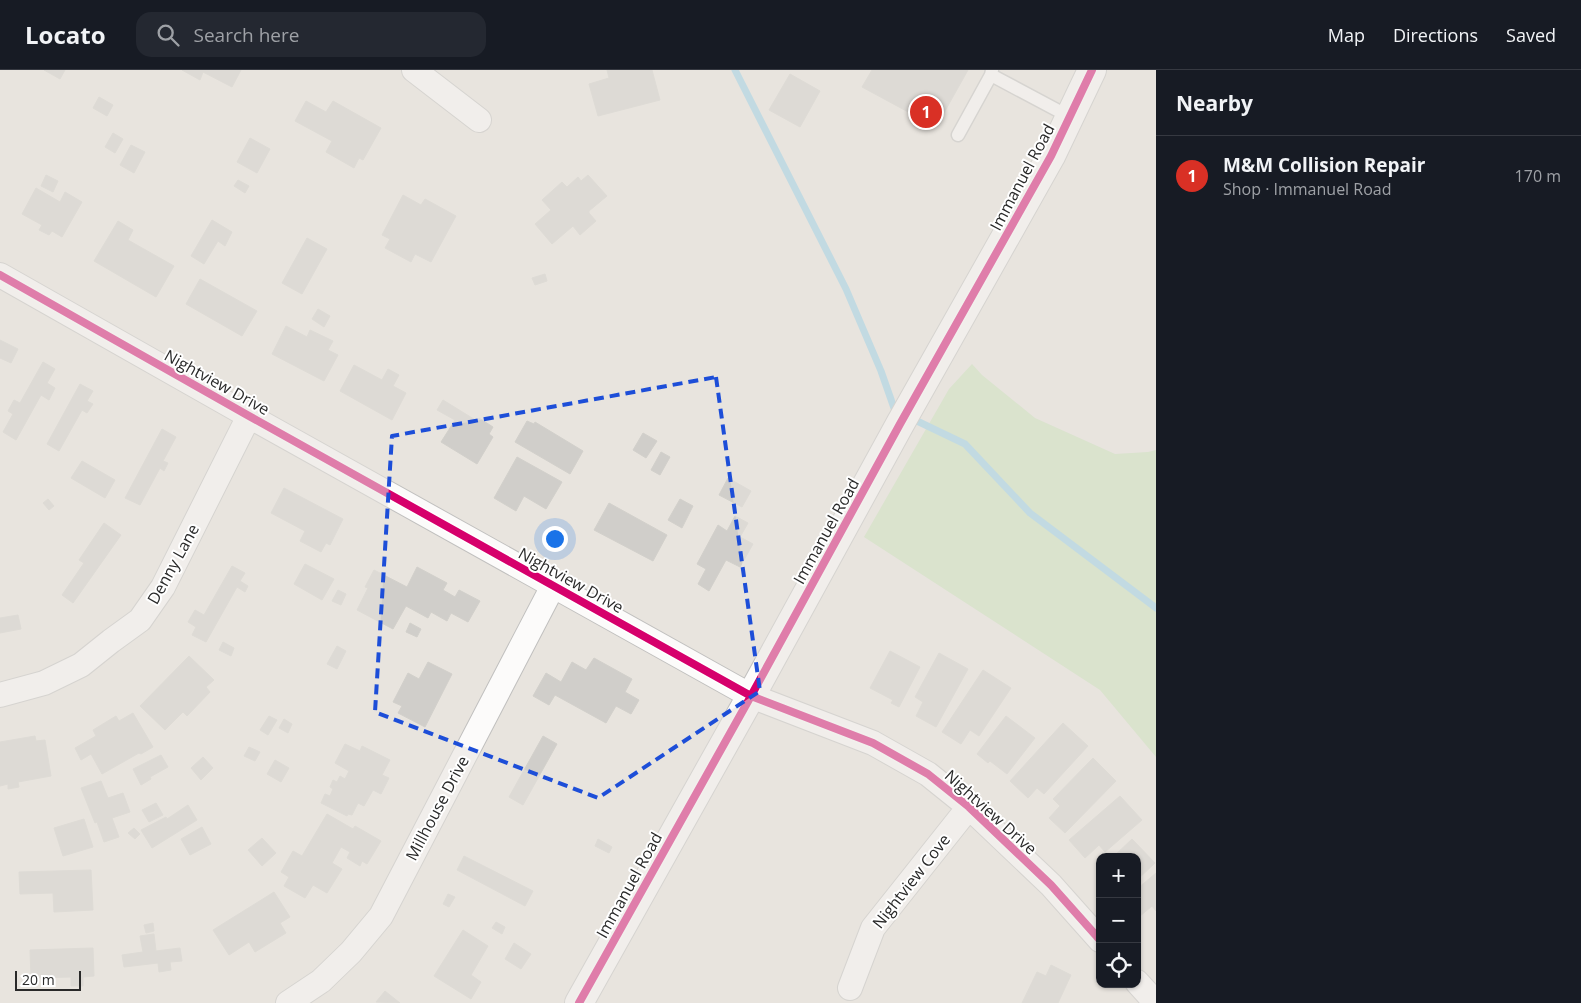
<!DOCTYPE html>
<meta charset="utf-8">
<style>
:root{--surface:#171b24;--page:#242831;--text:#f1f3f6;--muted:#9ea1a6;--line:#363941;--accent:#d93025}
body{margin:0;font-family:"Open Sans",sans-serif;background:var(--page);color:var(--text)}
.controls{position:absolute;right:15px;bottom:15px;display:grid;overflow:hidden;border-radius:10px;box-shadow:0 1px 4px #0004}
.controls button{width:45px;height:45px;display:grid;place-items:center;padding:0;border:0;border-bottom:1px solid var(--line);background:var(--surface);color:var(--text);font:25px sans-serif}
.scale{position:absolute;left:15px;bottom:12px;width:66px;box-sizing:border-box;padding-left:5px;border:2px solid #292929;border-top:0;font-size:14px;line-height:18px;white-space:nowrap;color:#292929;-webkit-text-stroke:4px #fff;paint-order:stroke}
.you{position:absolute;left:554px;top:468px;width:18px;height:18px;margin:-12px;border:4px solid #fff;border-radius:50%;background:#1a73e8;box-shadow:0 0 0 8px #1a73e833}
.badge{display:grid;place-items:center;width:32px;height:32px;border-radius:50%;background:var(--accent);color:#fff;font-size:16px;font-weight:700}
.pin{position:absolute;translate:-50% -50%;border:2px solid #fff;box-shadow:0 1px 5px #0006}
.list{margin:0;padding:0;list-style:none}
h2{display:flex;justify-content:space-between;align-items:center;height:65px;margin:0;padding:0 20px;font-size:21px}
h2 small{font-size:16px;font-weight:400;color:var(--muted)}
.list li{display:grid;grid-template-columns:32px 1fr auto;gap:15px;align-items:center;box-sizing:border-box;height:80px;padding:0 20px;border-top:1px solid var(--line)}
.list b{display:block;font-size:19px;white-space:nowrap}
.list p{margin:0;font-size:16px;white-space:nowrap;color:var(--muted)}
.list em{font-size:16px;font-style:normal;color:var(--muted)}
.icon{flex:none;width:28px;height:28px;fill:none;stroke:currentColor;stroke-width:2;stroke-linecap:round;stroke-linejoin:round}
.map{position:relative;flex:none;width:1156px;height:933px;overflow:hidden}
header{display:flex;align-items:center;gap:30px;box-sizing:border-box;height:70px;padding:0 25px;background:var(--surface);border-bottom:1px solid var(--line)}
header strong{font-size:24px}
nav{display:flex;gap:28px;margin-inline-start:auto;font-size:18px}
.search{width:350px;height:45px;background:var(--page);display:flex;align-items:center;gap:12px;box-sizing:border-box;padding:0 18px;border-radius:15px;color:var(--muted);font-size:19px}
main{display:flex}
aside{flex:1;background:var(--surface)}
.map>svg:first-child{display:block}
</style>
<header>
<strong>Locato</strong>
<div class="search"><svg class="icon" aria-label="search" viewBox="0 0 24 24"><circle cx="10" cy="10" r="6"/><path d="M15 15l6 6"/></svg>Search here</div>
<nav><a>Map</a><a>Directions</a><a>Saved</a></nav>
</header>
<main>
<div class="map">
<svg width="1156" height="933" viewBox="0 0 1156 933">
<rect width="100%" height="100%" fill="#e8e4de"/>
<path fill="#c9e2b8" d="M972 294 982 305 1035 348 1115 384 1148 382 1156 380V687L1100 620 864 467 949 319Z"/>
<g fill="none" stroke-linecap="round" stroke-linejoin="round">
<path stroke="#95cfe6" stroke-width="7" d="M735 0 846 219 881 301 894 338
M917 351 965 374 1030 443 1156 538"/>
</g>
<path fill="#d0ceca" stroke="#d2d0cb" d="M44 0H65L60 9Z
M182 0H241L232 17 203 2 200 10Z
M607 0H652L660 30 598 46 589 14 609 8Z
M872 0H968L936 57 862 17Z
M790 4 820 21 800 57 769 40Z
M99 27 113 35 107 46 93 38Z
M306 31 326 42 333 31 381 58 363 90 359 88 354 98 326 82 332 71 295 51Z
M113 63 123 69 115 83 105 77Z
M250 68 270 79 257 103 237 92Z
M131 75 145 82 134 103 120 95Z
M46 105 58 111 53 122 41 116Z
M588 105 607 126 589 141V143L596 151 580 165 573 156 552 174 535 154 551 140 542 130 562 112 567 117 578 107 581 111Z
M238 110 249 116 245 123 234 116Z
M36 118 60 132 65 122 82 132 62 167 52 161 49 165 39 160 42 155 22 144Z
M403 125 421 135 425 129 456 146 431 192 415 184 411 192 385 178 390 169 382 165Z
M212 150 232 162 225 176 218 171 204 194 191 186Z
M118 151 133 160 128 170 174 196 156 227 94 191Z
M307 168 327 179 302 224 282 213Z
M545 204 547 211 535 215 532 208Z
M200 209 257 241 242 266 186 234Z
M318 239 330 246 324 257 312 249Z
M286 256 307 267 310 260 333 271 328 280 338 285 324 311 272 284Z
M0 270 18 279 11 293 0 288Z
M43 292 55 299 47 313 55 318 49 330 41 325 16 370 3 362 13 344 8 341 14 330 20 333Z
M354 295 382 310 388 299 399 305 393 316 406 323 392 350 340 321Z
M80 314 93 321 87 331 93 334 87 343 82 340 59 381 47 374Z
M443 330 477 351 479 348 493 357 489 364 493 367 477 394 441 372 455 350 437 340Z
M527 351 534 354 535 352 583 381 570 404 515 372Z
M162 359 176 367 163 391 168 393 164 401 160 398 140 435 125 428Z
M643 363 657 371 646 388 633 380Z
M661 382 670 387 660 405 651 400Z
M517 387 562 412 546 439 524 426 516 441 494 428Z
M82 391 115 410 105 428 71 408Z
M728 408 751 421 742 437 719 425Z
M284 418 343 449 330 475 326 473 321 482 300 471 305 461 271 443Z
M48 429 54 436 49 440 43 433Z
M680 429 693 436 682 458 668 450Z
M609 433 667 465 653 491 594 460Z
M735 446 748 453 740 467 753 474 740 497 726 490 709 521 698 514 706 499 697 494 718 455 727 461Z
M104 453 121 465 73 533 62 525 84 493 79 490Z
M305 494 334 509 322 530 294 514Z
M232 496 245 503 240 511 248 516 245 522 237 517 206 572 192 565 196 557 188 552 195 540 204 545Z
M417 497 447 513 443 520 455 527 459 520 480 531 468 552 451 543 447 551 431 542 428 548 406 536 393 559 357 540 368 518 365 517 374 500 407 517Z
M338 520 346 524 341 535 332 531Z
M18 545 21 559 0 563V548Z
M410 553 421 559 417 567 406 562Z
M223 572 234 578 231 586 219 580Z
M337 576 346 581 337 599 327 594Z
M890 581 920 597 899 637 891 633 893 630 870 618Z
M939 583 968 599 936 657 916 646 923 632 915 627Z
M189 586 214 610 206 617 210 622 187 646 183 642 165 660 140 636Z
M594 588 632 609 625 622 639 630 631 644 616 636 606 653 555 625 549 635 533 626 546 603 561 612 572 592 586 600Z
M428 592 452 604 425 657 398 643 402 636 393 632 408 603 419 609Z
M983 600 1011 618 979 666 970 660 961 674 942 662Z
M133 643 153 677 141 684 139 683 102 704 91 684 81 690 75 678 96 666 93 660 116 646 119 651Z
M269 646 277 650 268 665 260 660Z
M1006 646 1035 668 1007 704 990 691 988 693 977 684Z
M284 649 292 654 288 663 279 658Z
M1063 653 1088 676 1044 724 1037 718 1028 728 1010 711Z
M35 666 36 671 45 670 51 706 18 712 19 717 8 719V714L0 716V672Z
M543 666 557 674 523 735 509 727Z
M345 674 360 681 362 676 390 690 382 705 389 708 381 724 373 720 364 736 358 733 352 745 348 744 347 746 321 733 325 724 330 726 333 719 330 717 333 710 337 712 340 706 345 709 349 701 335 693Z
M249 677 260 682 255 691 244 686Z
M161 685 168 697 150 707 151 709 141 715 133 699Z
M203 687 213 698 201 710 191 698Z
M1093 688 1116 711 1065 763 1049 748 1060 736 1053 729Z
M275 690 289 698 281 712 267 704Z
M101 711 108 728 123 723 130 742 112 748 119 767 104 772 97 752 95 753 81 718Z
M1120 726 1142 750 1105 782 1099 775 1085 788 1069 770Z
M156 733 163 745 149 752 142 740Z
M188 735 197 750 152 778 141 760 166 747 167 749Z
M327 744 353 759 355 756 381 771 367 794 362 791 360 796 347 788 350 782 341 777 332 793 342 799 327 823 313 815 305 828 284 816 289 807 281 802 293 781 302 786Z
M84 749 93 777 63 786 54 758Z
M202 757 211 774 190 785 181 769Z
M134 758 140 764 135 769 128 763Z
M262 768 276 783 262 796 248 780Z
M598 769 612 777 609 783 595 776Z
M1132 769 1155 793 1137 810V787H1113Z
M464 786 533 821 525 836 457 800Z
M91 800 93 840 54 842 53 823 20 824 19 802Z
M1156 803V841L1152 836 1139 847 1137 845V819Z
M274 822 290 847 280 853 286 863 255 882 249 872 229 885 213 860Z
M448 824 455 827 449 837 443 834Z
M496 852 505 857 502 864 492 858Z
M153 853 154 861 146 863 144 855Z
M463 860 488 876 471 905 481 912 471 929 434 906Z
M154 864 156 881 180 878 182 891 170 892 171 900 159 902 158 893 124 897 122 885 143 882 140 866Z
M514 873 531 884 521 899 505 889Z
M93 878 94 906 83 907V916H71V907L31 908 30 880Z
M1051 895 1071 905 1058 933H1022L1037 902 1046 906Z
M385 921 400 933 376 932Z"/>
<g fill="none" stroke-linecap="round" stroke-linejoin="round">
<g stroke="#c1c0bf" stroke-width="15">
<path id="service" d="M991 5 1070 47
M958 65 991 5 992 0"/>
</g>
<g stroke="#c1c0bf" stroke-width="26">
<path id="minor" d="M414 0 479 50
M0 205 249 346 751 626 873 673 928 704 969 737 1051 815 1100 870
M0 625 44 613 81 595 111 571 140 550 163 517 249 346
M1137 912 1156 933
M850 918 873 858 969 737
M288 933 321 911 351 882 381 846 553 516"/>
</g>
<g stroke="#c1c0bf" stroke-width="30">
<path id="tertiary" d="M579 933 751 626 900 354 1051 86 1092 0"/>
</g>
<use href="#service" stroke="#fcfbfa" stroke-width="12"/>
<use href="#minor" stroke="#fcfbfa" stroke-width="24"/>
<use href="#tertiary" stroke="#fcfbfa" stroke-width="28"/>
<g stroke="#fff" stroke-width="11">
<path id="cycleway" d="M0 205 249 346 751 626 873 673 928 704 969 737 1051 815 1100 870
M579 933 751 626 900 354 1051 86 1092 0"/>
</g>
<use href="#cycleway" stroke="#d6006c" stroke-width="8"/>
</g>
<path d="M0 0H1156V933H0ZM716 307 760 621 598 728 375 642 392 366Z" fill="#e8e4de" fill-opacity=".55" fill-rule="evenodd"/>
<path fill="none" stroke="#1d4ed8" stroke-width="4" stroke-dasharray="10 6" stroke-linejoin="round" d="M716 307 760 621 598 728 375 642 392 366Z"/>
<g text-anchor="middle" stroke-width="4" stroke-linejoin="round" paint-order="stroke">
<g font-size="16" fill="#292929" stroke="#fff">
<text transform="translate(1022 107) rotate(-62)" y="6">Immanuel Road</text>
<text transform="translate(217 312) rotate(29)" y="6">Nightview Drive</text>
<text transform="translate(826 461) rotate(-61)" y="6">Immanuel Road</text>
<text transform="translate(173 494) rotate(-61)" y="6">Denny Lane</text>
<text transform="translate(571 510) rotate(29)" y="6">Nightview Drive</text>
<text transform="translate(437 738) rotate(-62)" y="6">Millhouse Drive</text>
<text transform="translate(991 742) rotate(42)" y="6">Nightview Drive</text>
<text transform="translate(911 811) rotate(-52)" y="6">Nightview Cove</text>
<text transform="translate(629 815) rotate(-61)" y="6">Immanuel Road</text>
</g>
</g>
</svg>
<div class="controls">
<button>+</button>
<button>−</button>
<button><svg class="icon" aria-label="locate" viewBox="0 0 24 24"><circle cx="12" cy="12" r="6"/><path d="M12 2v4M12 18v4M2 12h4M18 12h4"/></svg></button>
</div>
<div class="scale">20 m</div>
<div class="you"></div>
<div class="pin badge" style="left:926px;top:42px">1</div>
</div>
<aside>
<h2>Nearby<small></small></h2>
<ul class="list">
<li><span class="badge">1</span><div><b>M&amp;M Collision Repair</b><p>Shop · Immanuel Road</p></div><em>170 m</em></li>
</ul>
</aside>
</main>
